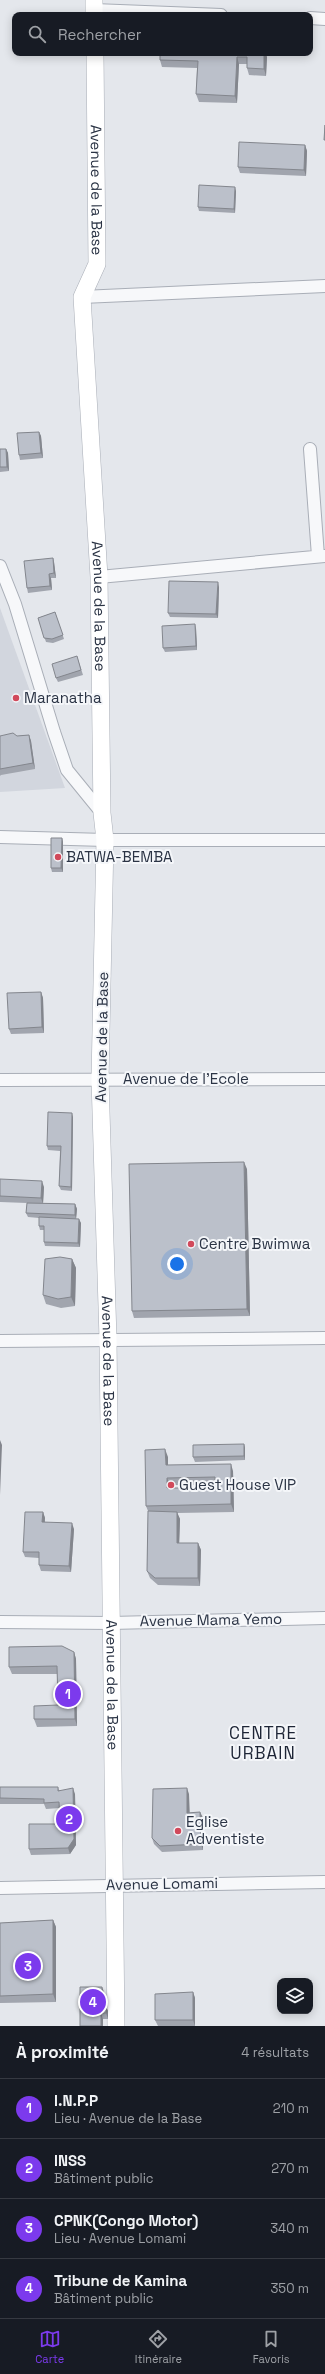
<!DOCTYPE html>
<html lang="fr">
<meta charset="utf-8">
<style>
:root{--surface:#171b24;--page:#20242c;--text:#f1f3f6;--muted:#9ea1a6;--line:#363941;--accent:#7c3aed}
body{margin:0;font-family:"Space Grotesk",sans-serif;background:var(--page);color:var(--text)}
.controls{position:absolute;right:12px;bottom:12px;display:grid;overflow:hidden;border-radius:8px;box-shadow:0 2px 10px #0003}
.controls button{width:36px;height:36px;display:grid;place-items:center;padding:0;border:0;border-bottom:1px solid var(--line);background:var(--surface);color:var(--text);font:20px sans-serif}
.you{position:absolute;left:177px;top:1264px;width:14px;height:14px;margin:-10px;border:3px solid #fff;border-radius:50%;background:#1a73e8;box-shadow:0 0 0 6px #1a73e833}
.badge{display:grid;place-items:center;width:26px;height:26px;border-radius:50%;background:var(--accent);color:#fff;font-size:13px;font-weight:700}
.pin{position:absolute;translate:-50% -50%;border:2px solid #fff;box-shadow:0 1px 4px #0006}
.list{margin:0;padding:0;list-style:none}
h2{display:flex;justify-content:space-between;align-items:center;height:52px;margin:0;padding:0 16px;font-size:17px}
h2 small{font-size:13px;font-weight:400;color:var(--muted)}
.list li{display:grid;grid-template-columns:26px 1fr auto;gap:12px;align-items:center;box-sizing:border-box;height:60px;padding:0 16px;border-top:1px solid var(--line)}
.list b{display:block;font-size:15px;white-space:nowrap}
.list p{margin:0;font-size:13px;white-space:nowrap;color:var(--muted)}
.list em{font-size:13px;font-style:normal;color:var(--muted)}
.icon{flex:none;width:22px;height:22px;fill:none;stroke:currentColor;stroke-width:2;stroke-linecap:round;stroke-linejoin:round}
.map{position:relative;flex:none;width:325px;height:2026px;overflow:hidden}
.search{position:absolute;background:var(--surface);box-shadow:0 2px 10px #0003;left:12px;right:12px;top:12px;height:44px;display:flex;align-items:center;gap:10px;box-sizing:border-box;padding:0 14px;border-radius:8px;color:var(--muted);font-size:15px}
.sheet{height:292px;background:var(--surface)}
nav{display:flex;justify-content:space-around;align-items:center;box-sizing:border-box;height:56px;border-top:1px solid var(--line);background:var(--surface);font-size:11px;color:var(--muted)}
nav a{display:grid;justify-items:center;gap:2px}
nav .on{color:var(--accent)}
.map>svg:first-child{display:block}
</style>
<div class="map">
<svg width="325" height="2026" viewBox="0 0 325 2026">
<rect width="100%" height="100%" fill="#e4e7ec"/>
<path fill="#d2d6de" d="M0 608 65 788 0 792Z"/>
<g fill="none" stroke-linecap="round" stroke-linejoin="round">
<g stroke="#a9aeb7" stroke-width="14">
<path id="minor" d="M94 10 221 15
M310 18 325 19
M82 297 325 286
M310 449 318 556
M0 566 15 604 54 732 67 770 102 813
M99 577 325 556
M0 837 105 840H325
M0 1080 325 1079
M0 1341 325 1338
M0 1622 111 1623 325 1618
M0 1888 325 1882"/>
</g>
<g stroke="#a9aeb7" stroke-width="18">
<g id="secondary">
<path d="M94 0V15"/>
<path id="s1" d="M95 53 97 264 82 297 99 577 102 813 105 840 100 1079 108 1339 116 2026"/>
</g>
</g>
<use href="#minor" stroke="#f7f8fa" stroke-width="12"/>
<use href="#secondary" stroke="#fff" stroke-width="17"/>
</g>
<path fill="#a1a5ae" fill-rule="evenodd" d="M160 53 267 57 266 76 249 75 247 68V64H239L237 103 199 102 196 94 197 68 162 67 160 60Z
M305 145 307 151 306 176 240 173 238 167Z
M236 191 235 213 199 211 198 207Z
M39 432 41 436 43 458 20 460 19 455Z
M0 449H6L8 453 9 471 0 472Z
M53 558 54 562 56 578H51L52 590 28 593 27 588Z
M219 587 218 618 170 617 168 613Z
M55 612 64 639 53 643 46 642 38 618Z
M196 628 197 650 165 652 163 648Z
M77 656 83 675 58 682 56 678Z
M29 735 31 741 35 769 1 775 0 776V736H17Z
M62 838 63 842V872H52L51 868Z
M41 992 43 998 44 1033 11 1034 9 1029Z
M73 1117 72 1191 61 1190 59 1186 60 1151 48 1150 47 1146Z
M247 1169 250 1316 134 1318 132 1311Z
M0 1179 44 1187 43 1203 75 1204 77 1209 76 1219 81 1223 80 1247 45 1246 44 1242V1230H40L39 1226V1218L28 1217 26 1213 27 1203 0 1202Z
M72 1259 76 1268 75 1306 61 1308 46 1304 43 1295Z
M244 1444 245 1448V1460L195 1462 193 1457Z
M168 1457V1465L233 1471 234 1512 177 1513 180 1519 179 1543H198L201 1550 200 1586 158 1585 150 1578 147 1571 148 1511 146 1506ZM170 1485H215V1488H170Z
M43 1512 45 1518V1522L74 1529 71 1572 41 1571 39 1565V1558L25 1557 23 1552Z
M74 1652 76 1659 77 1726 37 1727 34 1719 58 1705 57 1674H12L9 1667Z
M0 1787H58L59 1790 75 1794 76 1845 70 1854 31 1855 29 1849 60 1824V1808L46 1809 44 1804H0Z
M189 1794V1813L200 1812 203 1818V1850L162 1852 154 1844 152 1838Z
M53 1920 56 1927V2002L0 2003V1923Z
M104 1992V2005L108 2011V2019H103L80 2026Z
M193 1992 195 1998V2026H158L155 2020Z"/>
<path fill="#83868d" d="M264 53H266L267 57 266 76 264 69Z
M237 57 239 64 237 103 235 96Z
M305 145 307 151 306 176 304 170Z
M235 187 236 191 235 213 234 209Z
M39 432 41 436 43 458 41 453Z
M6 449 8 453 9 471 7 467Z
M53 558 54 562 56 578 54 573Z
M49 574 51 578 52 590 50 586Z
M218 582 219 587 218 618 216 614Z
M195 624 196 628 197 650 196 646Z
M29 735 31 741 35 769 33 763Z
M62 838 63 842V872L61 868Z
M41 992 43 998 44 1033 42 1027Z
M72 1113 73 1117 72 1191 71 1187Z
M244 1162 247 1169 250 1316 247 1309Z
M42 1181 44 1187 43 1204 41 1198Z
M75 1204 77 1209 76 1219 75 1215Z
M79 1219 81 1223 80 1247 78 1243Z
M72 1259 76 1268 75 1306 71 1297Z
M0 1440 2 1445 0 1495Z
M244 1444 245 1448V1460L244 1456Z
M165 1449 168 1457V1472L166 1465Z
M231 1464 233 1471 234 1512 231 1504Z
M167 1478 170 1485V1496L167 1488Z
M43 1512 45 1518 44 1528 42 1522Z
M177 1512 180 1519 179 1550 177 1543Z
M72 1523 74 1529 71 1572 69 1566Z
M198 1543 201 1550 200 1586 198 1578Z
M74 1652 76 1659 77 1726 75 1719Z
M73 1788 75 1794 76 1845 70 1854 68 1848Z
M187 1788 189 1794 190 1819 187 1813Z
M200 1812 203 1818V1850L201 1844Z
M53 1920 56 1927V2002L53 1994Z
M102 1987 104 1992V2011L102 2005Z
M193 1992 195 1998V2026L193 2020Z
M106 2006 108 2011V2019L106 2013Z
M101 2013 103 2019V2026H101Z"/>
<path fill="#bbc0ca" stroke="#83868d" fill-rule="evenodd" d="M160 53H264V69L247 68V57H237L235 96 196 94 198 61 160 60Z
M325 125V140H324Z
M239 142 305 145 304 170 238 167Z
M199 185 235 187 234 209 198 207Z
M39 432 41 453 19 455 17 433Z
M0 449H6L7 467H0Z
M53 558 54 573 49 574 50 586 27 588 24 561Z
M169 581 218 582 216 614 168 613Z
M55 612 63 635 52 639 44 638 38 618Z
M195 624 196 646 163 648 162 626Z
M77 656 81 670 56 678 52 664Z
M13 733 17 736 29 735 33 763 0 769V736Z
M51 838H62L61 868H51Z
M41 992 42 1027 9 1029 7 993Z
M48 1112 72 1113 71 1187 59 1186 61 1146H47Z
M244 1162 247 1309 132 1311 129 1164Z
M0 1179 42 1181 41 1198 0 1196Z
M27 1203 75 1204V1215L26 1213Z
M39 1217 79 1219 78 1243 44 1242V1226H39Z
M60 1257 72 1259 71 1297 58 1299 43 1295 45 1259Z
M244 1444V1456L193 1457V1445Z
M165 1449 166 1465 231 1464V1504L146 1506 145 1450ZM215 1477V1488H167V1478Z
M148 1511 177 1512V1543H198V1578H155L147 1571Z
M25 1512H43L42 1522 72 1523 69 1566 39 1565V1552H23Z
M62 1646 74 1652 75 1719H34V1706L58 1705 57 1666 9 1667V1647Z
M0 1787H58V1791L73 1788 74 1839 68 1848 29 1849V1824H60L59 1802 44 1803V1799L0 1798Z
M187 1788V1813L200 1812 201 1844 160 1846 152 1838 153 1789Z
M53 1920V1994L0 1996V1923Z
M80 1987H102V2005L106 2006V2013H101V2026H80Z
M193 1992V2020H155V1994Z"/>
<g fill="#d1495b" stroke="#f4f6f9" stroke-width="1.5">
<circle cx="16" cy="698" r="4"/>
<circle cx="58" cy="857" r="4"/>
<circle cx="191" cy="1244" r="4"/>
<circle cx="171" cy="1485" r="4"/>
<circle cx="178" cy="1831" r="4"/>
</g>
<g text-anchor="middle" stroke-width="4" stroke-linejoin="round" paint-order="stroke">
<g font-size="15" fill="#2b3445" stroke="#f4f6f9">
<text dy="5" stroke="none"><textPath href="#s1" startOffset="137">Avenue de la Base</textPath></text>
<text dy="5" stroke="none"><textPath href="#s1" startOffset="557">Avenue de la Base</textPath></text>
<text transform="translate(102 1037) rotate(-89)" y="5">Avenue de la Base</text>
<text x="186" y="1084">Avenue de l'Ecole</text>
<text dy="5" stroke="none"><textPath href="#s1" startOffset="1312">Avenue de la Base</textPath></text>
<text transform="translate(211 1620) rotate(-1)" y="5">Avenue Mama Yemo</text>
<text dy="5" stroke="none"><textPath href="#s1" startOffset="1636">Avenue de la Base</textPath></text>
<text transform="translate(162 1884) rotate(-1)" y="5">Avenue Lomami</text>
</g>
<g font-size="15" fill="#2b3445" stroke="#f4f6f9" text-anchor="start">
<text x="24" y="703">Maranatha</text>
<text x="66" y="862">BATWA-BEMBA</text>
<text x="199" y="1249">Centre Bwimwa</text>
<text x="179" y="1490">Guest House VIP</text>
<text x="186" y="1827">Eglise<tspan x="186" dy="17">Adventiste</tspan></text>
</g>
<g font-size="17" letter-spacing="1" fill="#1d2536" stroke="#f4f6f9">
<text x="263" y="1739">CENTRE<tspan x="263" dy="20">URBAIN</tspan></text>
</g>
</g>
</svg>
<div class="controls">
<button><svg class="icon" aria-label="layers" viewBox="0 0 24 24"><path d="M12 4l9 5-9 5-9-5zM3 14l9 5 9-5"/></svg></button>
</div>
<div class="you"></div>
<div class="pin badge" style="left:68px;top:1694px">1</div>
<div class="pin badge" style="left:69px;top:1819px">2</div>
<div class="pin badge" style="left:28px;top:1966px">3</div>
<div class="pin badge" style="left:93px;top:2002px">4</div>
<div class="search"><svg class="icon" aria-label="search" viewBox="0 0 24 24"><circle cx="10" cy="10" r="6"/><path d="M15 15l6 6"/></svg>Rechercher</div>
</div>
<section class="sheet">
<h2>À proximité<small>4 résultats</small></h2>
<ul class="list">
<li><span class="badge">1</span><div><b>I.N.P.P</b><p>Lieu · Avenue de la Base</p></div><em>210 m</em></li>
<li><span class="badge">2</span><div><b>INSS</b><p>Bâtiment public</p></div><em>270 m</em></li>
<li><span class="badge">3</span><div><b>CPNK(Congo Motor)</b><p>Lieu · Avenue Lomami</p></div><em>340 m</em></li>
<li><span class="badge">4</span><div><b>Tribune de Kamina</b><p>Bâtiment public</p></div><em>350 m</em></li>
</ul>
</section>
<nav>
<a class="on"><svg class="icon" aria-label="map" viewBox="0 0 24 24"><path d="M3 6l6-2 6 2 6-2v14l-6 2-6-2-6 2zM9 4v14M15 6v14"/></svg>Carte</a>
<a><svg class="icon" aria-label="directions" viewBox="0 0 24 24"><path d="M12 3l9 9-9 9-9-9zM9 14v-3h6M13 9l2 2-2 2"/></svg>Itinéraire</a>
<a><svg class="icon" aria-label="saved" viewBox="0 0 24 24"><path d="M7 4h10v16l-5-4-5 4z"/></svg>Favoris</a>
</nav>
